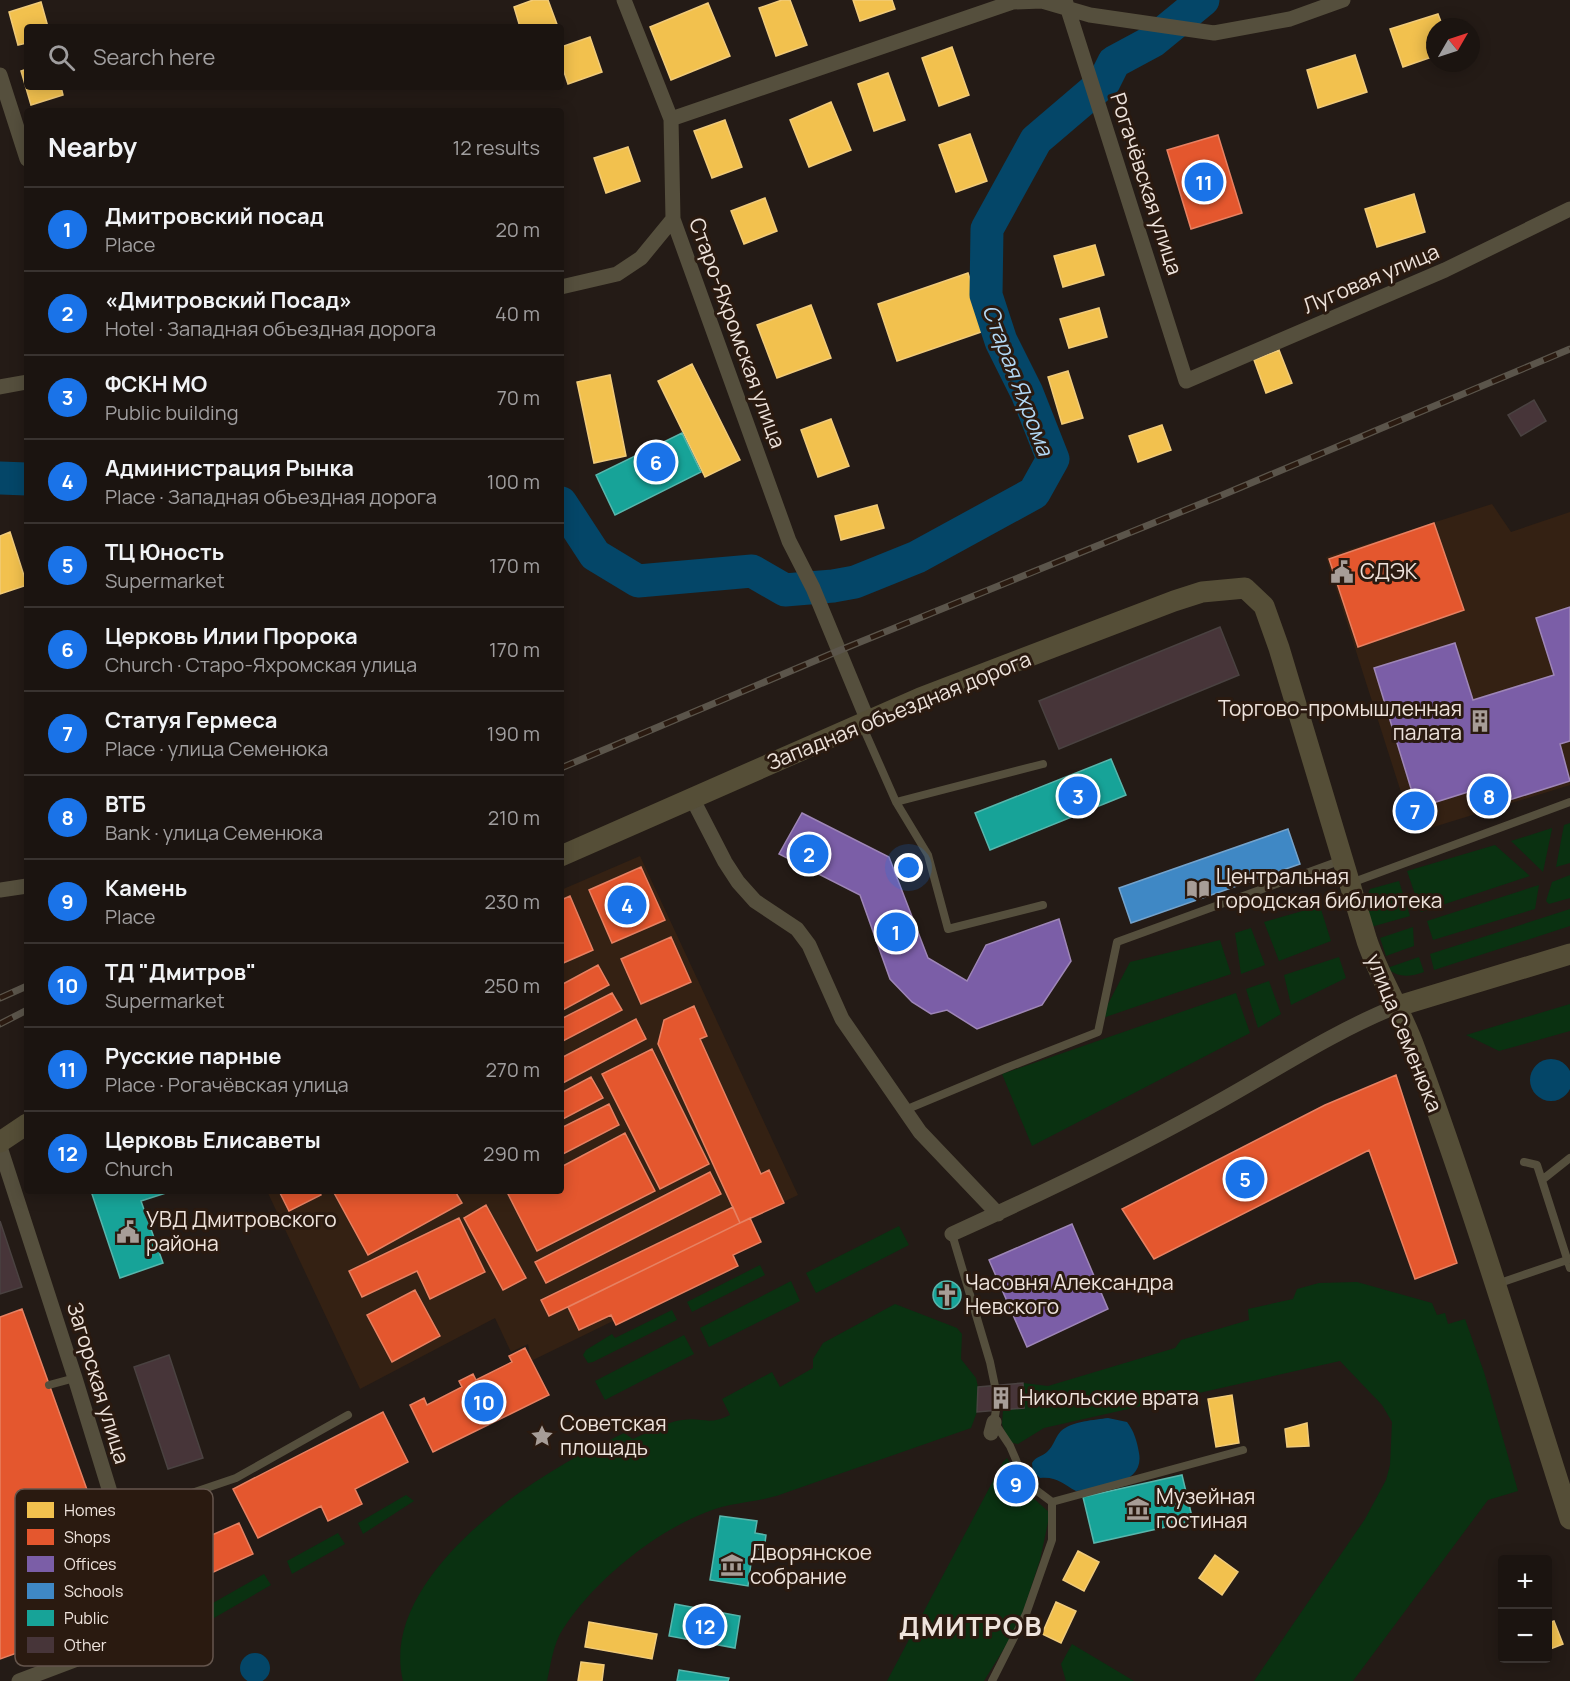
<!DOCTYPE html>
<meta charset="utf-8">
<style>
:root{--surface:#1b1410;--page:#28211e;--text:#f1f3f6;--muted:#a09e9f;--line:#393330;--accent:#1a73e8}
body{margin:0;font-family:Manrope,sans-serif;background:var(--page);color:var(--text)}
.controls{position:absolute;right:18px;bottom:18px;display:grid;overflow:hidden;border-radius:6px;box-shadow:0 3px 15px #0003}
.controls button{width:54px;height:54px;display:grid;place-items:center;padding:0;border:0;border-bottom:2px solid var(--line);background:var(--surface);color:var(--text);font:30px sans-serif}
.compass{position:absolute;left:1426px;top:18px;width:54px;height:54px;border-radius:50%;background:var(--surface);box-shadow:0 3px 15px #0003;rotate:51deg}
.you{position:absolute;left:909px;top:868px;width:21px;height:21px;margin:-15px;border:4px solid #fff;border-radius:50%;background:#1a73e8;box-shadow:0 0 0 9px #1a73e833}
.badge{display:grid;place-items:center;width:39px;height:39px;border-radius:50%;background:var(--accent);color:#fff;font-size:20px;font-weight:700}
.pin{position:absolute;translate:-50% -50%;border:3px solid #fff;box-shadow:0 2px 6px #0006}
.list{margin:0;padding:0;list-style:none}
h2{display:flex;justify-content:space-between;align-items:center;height:78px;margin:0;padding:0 24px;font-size:26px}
h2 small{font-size:20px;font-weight:400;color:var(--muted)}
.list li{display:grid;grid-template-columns:39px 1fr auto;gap:18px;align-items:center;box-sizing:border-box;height:84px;padding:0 24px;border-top:2px solid var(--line)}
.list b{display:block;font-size:22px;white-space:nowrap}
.list p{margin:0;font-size:20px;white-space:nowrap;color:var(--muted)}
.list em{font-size:20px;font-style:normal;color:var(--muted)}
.icon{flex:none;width:33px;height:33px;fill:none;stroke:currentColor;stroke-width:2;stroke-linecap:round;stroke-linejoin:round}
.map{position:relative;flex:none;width:1570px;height:1681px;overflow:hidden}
.search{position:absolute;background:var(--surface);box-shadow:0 3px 15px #0003;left:24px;top:24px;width:540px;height:66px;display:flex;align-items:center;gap:15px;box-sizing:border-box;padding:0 21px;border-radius:6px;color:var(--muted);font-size:22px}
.panel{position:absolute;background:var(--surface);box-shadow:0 3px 15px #0003;left:24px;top:108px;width:540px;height:1086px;border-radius:6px}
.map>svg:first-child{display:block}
</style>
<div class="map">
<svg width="1570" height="1681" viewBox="0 0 1570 1681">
<rect width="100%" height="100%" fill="#241b16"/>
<path fill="#342113" d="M1492 504 1511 532 1570 512V785L1414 833 1326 557Z
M640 856 798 1195 750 1218 761 1242 733 1255 738 1266 616 1325 613 1321 531 1361 528 1344 511 1352 495 1318 360 1389 267 1191H561V890Z"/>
<path fill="#0a3111" d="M1570 823V863L1556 867 1564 825Z
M1552 828V829L1543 872 1511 841Z
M1495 845 1530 876 1421 912 1407 871Z
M1570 875V898L1549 904 1546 901 1552 882Z
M1399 881 1410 916 1371 927 1364 904 1370 889Z
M1539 885 1535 909 1433 940 1427 921Z
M1320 906 1331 941 1279 961 1264 922Z
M1570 909V926L1434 970 1430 954Z
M1413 927 1414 946 1386 956 1380 938Z
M1251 928 1265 965 1241 974 1235 933Z
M1220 940 1231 974 1100 1019 1130 962Z
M1339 957 1346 978 1291 1005 1284 975Z
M1419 957 1424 972C1410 977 1398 978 1387 968Z
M1269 981 1281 1014 1258 1028 1246 989Z
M1236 993 1250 1033 1032 1146 1002 1074Z
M1570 1004V1031L1499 1051 1466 1035Z
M899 1226 909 1245 816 1293 806 1273Z
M760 1265 765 1275 692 1312 687 1302Z
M791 1281 800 1301 709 1347 700 1328Z
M1357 1282 1432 1303 1437 1315 1445 1313 1448 1324 1465 1319 1484 1372 1518 1491 1488 1500 1353 1681H1254L1365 1519 1386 1480 1390 1465 1392 1422 1382 1405 1340 1361 1044 1428 1018 1444 1008 1442 1002 1424 1003 1410 1024 1408 1023 1383 1048 1386 1175 1348 1181 1340 1249 1320 1248 1309 1293 1299 1297 1289 1319 1283Z
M895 1304 957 1328 962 1334 961 1359 976 1378 978 1387 977 1412 971 1428C908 1450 845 1472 782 1494 760 1502 736 1502 715 1509 659 1528 595 1579 563 1629 553 1644 551 1664 547 1681H403C381 1592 493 1506 559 1467 580 1454 602 1444 624 1433L633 1439C647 1433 669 1421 683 1420 703 1417 708 1426 730 1415L722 1399 772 1372 780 1387 813 1368V1359L823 1343Z
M672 1310 677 1320 593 1362 588 1363 583 1355 586 1350 612 1334 615 1338Z
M684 1335 694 1354 605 1400 595 1381Z
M1007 1458 1032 1497 1050 1513 1040 1560 1019 1624 984 1681H887L1003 1462Z
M406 1495 414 1501 363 1534 358 1523Z
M338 1533 345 1544 292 1574 287 1561Z
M264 1574 271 1585 188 1633 183 1620Z
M1072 1644 1134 1681H1066L1061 1664Z"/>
<path fill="#044668" d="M1530 1080a21 21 0 1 1 42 0a21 21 0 1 1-42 0Z
M1108 1418 1127 1422C1134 1431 1137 1441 1139 1453 1145 1485 1100 1488 1076 1491 1063 1484 1056 1476 1040 1478L1033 1472 1032 1463C1036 1456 1042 1457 1047 1452 1054 1446 1055 1437 1061 1431 1072 1421 1095 1420 1108 1418Z
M240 1668a15 15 0 1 1 30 0a15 15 0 1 1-30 0Z"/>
<path fill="#f2c14e" stroke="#f1cb79" stroke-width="1.5" d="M533 0H548L558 27H520L514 7Z
M782 0H790L807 45 776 56 759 8Z
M853 0H892L895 9 860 21Z
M41 2 48 27H27V43L18 45 9 12Z
M708 3 730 56 671 80 650 27Z
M1438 14 1443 27H1435V56L1403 67 1390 29Z
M590 37 602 72 568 84 561 63V47Z
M952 47 969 95 939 106 922 58Z
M1355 55 1367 92 1318 108 1307 70Z
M27 69V87H61L63 95 31 105 21 71Z
M888 73 905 120 874 131 858 84Z
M831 102 851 150 809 167 790 120Z
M725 120 742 167 712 178 694 131Z
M970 134 987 181 956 192 939 145Z
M628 147 640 181 606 193 594 158Z
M1414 194 1425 232 1377 247 1365 209Z
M765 198 777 231 744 244 731 211Z
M1095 245 1104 275 1063 287 1054 256Z
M968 273 987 330 897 361 878 304Z
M811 305 831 358 777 378 757 325Z
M1099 308 1107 337 1069 348 1060 319Z
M1279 350 1292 383 1266 393 1254 360Z
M692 364 740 460 705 477 658 381Z
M1068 371 1083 418 1062 424 1048 377Z
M610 375 626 456 594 463 577 382Z
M831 419 849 466 818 477 801 430Z
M1162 425 1171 450 1138 462 1129 436Z
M877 505 884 528 841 540 835 516Z
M10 532 27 585 0 594V536Z
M1232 1395 1239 1443 1216 1447 1208 1399Z
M1307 1423 1309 1446 1287 1447 1285 1429Z
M1078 1551 1099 1562 1084 1591 1063 1580Z
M1215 1555 1238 1572 1222 1595 1199 1578Z
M1056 1602 1076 1611 1061 1643 1042 1634Z
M1554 1621 1563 1644 1548 1650V1623Z
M589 1622 657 1634 652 1659 585 1647Z
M581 1662 604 1665 602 1681H578Z"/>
<path fill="#e4572e" stroke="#e78162" stroke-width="1.5" d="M1218 135 1242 213 1191 229 1167 150Z
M1434 523 1464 610 1358 647 1329 559Z
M641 867 665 920 612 943 589 890Z
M570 896 593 950 561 964V900Z
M671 937 691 982 641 1004 621 959Z
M598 965 609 985 561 1011V985Z
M612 993 622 1010 561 1042V1019Z
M694 1006 707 1036 700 1039 761 1174 769 1170 784 1203 740 1223 658 1044 664 1020Z
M636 1019 646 1039 561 1084V1058Z
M652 1049 709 1164 660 1189 602 1074Z
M1396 1075 1457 1263 1415 1279 1369 1150 1154 1259 1122 1209 1325 1105Z
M591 1077 603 1098 561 1120V1093Z
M609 1104 619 1125 561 1155V1128Z
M625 1133 655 1191 537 1251 508 1194 514 1191H561V1167Z
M710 1172 721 1194 546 1283 535 1262Z
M279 1191H319L321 1195 289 1211Z
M333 1191H455L462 1203 368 1255Z
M486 1205 526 1278 503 1290 464 1218Z
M733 1207 740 1223 549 1316 541 1300Z
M459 1218 485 1272 430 1299 417 1271 362 1297 349 1271Z
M750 1218 761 1242 733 1255 738 1266 616 1325 611 1315 579 1330 568 1307Z
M415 1290 440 1336 392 1362 367 1315Z
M22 1309 131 1612 0 1659V1317Z
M525 1348 549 1395 433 1452 410 1405 424 1398 427 1405 462 1387 459 1381 473 1374 476 1380 512 1362 509 1356Z
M383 1412 408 1462 355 1489 362 1504 328 1521 321 1506 258 1538 233 1489Z
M239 1523 253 1554 172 1591 158 1559Z"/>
<path fill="#7b5ea7" stroke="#9e86b7" stroke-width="1.5" d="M1570 607V741L1560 744 1570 781 1490 806 1484 787 1417 808 1374 668 1455 643 1473 700 1554 675 1536 618Z
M802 813 889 857 928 958 967 981 986 945 1059 919 1071 961 1042 1005 977 1029 947 1010 931 1014 912 1002 890 979 860 895 779 854Z
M1072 1224 1108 1309 1027 1347 989 1260Z"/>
<path fill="#3f88c5" stroke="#74a3cc" stroke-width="1.5" d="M1288 829 1300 864 1131 923 1119 888Z"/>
<path fill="#17a398" stroke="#58b6ac" stroke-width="1.5" d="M682 433 701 472 615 515 596 475Z
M1111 759 1126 795 990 850 975 813Z
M91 1191H172L141 1201 163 1263 120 1278Z
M933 1295a14 14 0 1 1 28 0a14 14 0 1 1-28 0Z
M1182 1475 1193 1521 1094 1543 1083 1497Z
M720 1516 757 1521 755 1533 766 1535 764 1550 753 1548 748 1586 710 1580Z
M675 1604 740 1616 735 1648 669 1636Z
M679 1670 729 1678 728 1681H677Z"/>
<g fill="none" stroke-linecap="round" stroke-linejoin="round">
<path stroke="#044668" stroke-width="33" d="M0 478 27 479
M561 503 595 555 638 581 752 571 785 590 833 586 855 582 917 557 1034 493 1053 459 1027 393 1001 341 986 295 987 229 1036 140 1104 82 1114 62 1153 41 1203 0"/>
</g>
<path fill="#473539" stroke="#4a4241" stroke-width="1.5" d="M1534 400 1546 421 1521 436 1508 415Z
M1220 627 1239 675 1059 749 1039 701Z
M0 1221 22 1287 0 1294Z
M169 1355 203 1458 168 1469 134 1367Z
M1023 1383 1024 1408 977 1412 978 1387Z"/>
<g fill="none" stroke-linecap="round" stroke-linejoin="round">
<path stroke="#554f3d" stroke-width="8" d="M862 725 896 802 928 855 948 929 1043 905
M896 802 1043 764
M1351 883 1570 802
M905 1110 1006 1068 1098 1032 1117 942 1342 860
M1524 1162 1537 1165 1570 1268
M1542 1180 1570 1158
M952 1234 990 1362 995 1386
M1497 1284 1570 1259
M49 1385 75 1378
M1052 1502 1243 1450
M118 1518 236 1478 348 1415
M992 1681 1026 1614 1052 1540V1502L1036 1490 1019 1467 1010 1446 994 1422 996 1410"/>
<path stroke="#554f3d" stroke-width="15" d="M624 0 671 119 673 219 789 541 813 588 868 721
M1065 0 1186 381 1445 270 1570 209
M0 75 27 159
M671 119 1013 2 1042 1 1090 15 1214 33 1290 19 1343 0
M561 287 617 274 641 258 673 219
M0 387 27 382
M692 798 725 862 738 882 755 901 797 929 809 945 842 1019 920 1132 998 1214
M0 890 27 886
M0 1147 75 1378 118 1518 152 1618 147 1630 138 1636 19 1681
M952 1234C1036 1196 1121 1156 1202 1111 1267 1076 1328 1034 1395 1007
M991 1433 994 1422"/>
<path stroke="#554e37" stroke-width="21" d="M561 856 920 698 1174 601 1202 592 1245 588 1264 606 1279 648 1367 941C1380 979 1402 1012 1415 1049 1472 1204 1520 1362 1570 1519
M1395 1007 1570 954
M0 1142 27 1124"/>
<g stroke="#5b554b" stroke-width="7">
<path id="rail" d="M561 768 838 651 1220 496 1570 349
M0 998 27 986
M0 1024 27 1010"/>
</g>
<use href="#rail" stroke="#2a1a10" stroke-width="4.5" stroke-dasharray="14" stroke-linecap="butt"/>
</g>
<defs>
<g id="civic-bare" transform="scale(1.8)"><path d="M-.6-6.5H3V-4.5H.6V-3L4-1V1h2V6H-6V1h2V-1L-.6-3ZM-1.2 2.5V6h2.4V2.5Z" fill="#a79d97" stroke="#2a1a10" stroke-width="2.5" paint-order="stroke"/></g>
<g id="building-bare" transform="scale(1.8)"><path d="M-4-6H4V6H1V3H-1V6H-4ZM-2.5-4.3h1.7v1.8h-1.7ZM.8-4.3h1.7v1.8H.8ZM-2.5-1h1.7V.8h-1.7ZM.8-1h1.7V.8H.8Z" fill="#a79d97" stroke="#2a1a10" stroke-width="2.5" paint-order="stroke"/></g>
<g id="library-bare" transform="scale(1.8)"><path d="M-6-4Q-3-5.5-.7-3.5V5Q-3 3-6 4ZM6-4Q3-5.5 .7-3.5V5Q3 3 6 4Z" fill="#a79d97" stroke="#2a1a10" stroke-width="2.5" paint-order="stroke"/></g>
<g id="church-bare" transform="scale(1.8)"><path d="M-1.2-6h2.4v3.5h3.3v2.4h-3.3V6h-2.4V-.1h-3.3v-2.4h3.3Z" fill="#a79d97" stroke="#2a1a10" stroke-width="2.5" paint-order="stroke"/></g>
<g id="sight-bare" transform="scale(1.8)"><path d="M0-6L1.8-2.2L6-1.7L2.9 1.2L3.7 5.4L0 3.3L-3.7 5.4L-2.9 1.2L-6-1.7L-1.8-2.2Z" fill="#a79d97" stroke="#2a1a10" stroke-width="2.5" paint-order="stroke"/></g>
<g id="museum-bare" transform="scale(1.8)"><path d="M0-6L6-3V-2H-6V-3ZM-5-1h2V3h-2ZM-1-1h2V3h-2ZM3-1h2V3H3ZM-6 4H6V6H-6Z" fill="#a79d97" stroke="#2a1a10" stroke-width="2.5" paint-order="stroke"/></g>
</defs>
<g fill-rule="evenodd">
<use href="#civic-bare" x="1342" y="572"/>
<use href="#building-bare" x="1480" y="721"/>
<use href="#library-bare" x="1198" y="889"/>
<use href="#civic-bare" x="128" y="1232"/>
<use href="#church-bare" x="947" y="1295"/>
<use href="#building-bare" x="1001" y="1398"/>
<use href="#sight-bare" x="542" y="1436"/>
<use href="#museum-bare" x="1138" y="1509"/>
<use href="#museum-bare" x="732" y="1565"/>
</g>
<g text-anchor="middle" stroke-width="6" stroke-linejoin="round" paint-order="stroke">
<g font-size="21" fill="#eee3dc" stroke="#2a1a10">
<text transform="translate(1146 184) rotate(72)" y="7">Рогачёвская улица</text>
<text transform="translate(1371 279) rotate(-23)" y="7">Луговая улица</text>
<text transform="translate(737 333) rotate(70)" y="7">Старо-Яхромская улица</text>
<text transform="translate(899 711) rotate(-22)" y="7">Западная объездная дорога</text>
<text transform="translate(1404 1033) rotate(68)" y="7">улица Семенюка</text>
<text transform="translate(98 1383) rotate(73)" y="7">Загорская улица</text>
</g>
<g font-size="21" fill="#eee3dc" stroke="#2a1a10" text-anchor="start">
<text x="1360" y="579">СДЭК</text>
<text x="1462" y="716" text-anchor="end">Торгово-промышленная<tspan x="1462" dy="24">палата</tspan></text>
<text x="1216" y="884">Центральная<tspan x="1216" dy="24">городская библиотека</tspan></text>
<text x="146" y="1227">УВД Дмитровского<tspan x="146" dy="24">района</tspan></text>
<text x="965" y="1290">Часовня Александра<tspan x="965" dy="24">Невского</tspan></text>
<text x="1019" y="1405">Никольские врата</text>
<text x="560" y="1431">Советская<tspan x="560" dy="24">площадь</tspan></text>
<text x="1156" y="1504">Музейная<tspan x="1156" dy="24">гостиная</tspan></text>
<text x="750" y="1560">Дворянское<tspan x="750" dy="24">собрание</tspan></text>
</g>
<g font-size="22" font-style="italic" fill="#b3d9f6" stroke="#2a1a10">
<text transform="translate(1018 380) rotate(69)" y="8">Старая Яхрома</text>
</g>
<g font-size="27" font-weight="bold" letter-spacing="1.5" fill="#eee3dc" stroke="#2a1a10">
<text x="971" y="1636">ДМИТРОВ</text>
</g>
</g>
<rect x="15" y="1489" width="198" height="177" rx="9" fill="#2a1a10" stroke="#65564d" stroke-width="1.5"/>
<rect x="27" y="1502" width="27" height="16" fill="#f2c14e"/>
<rect x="27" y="1529" width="27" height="16" fill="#e4572e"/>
<rect x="27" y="1556" width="27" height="16" fill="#7b5ea7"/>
<rect x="27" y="1583" width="27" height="16" fill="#3f88c5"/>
<rect x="27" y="1610" width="27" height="16" fill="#17a398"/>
<rect x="27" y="1637" width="27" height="16" fill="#473539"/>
<g font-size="16" fill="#eee3dc">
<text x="64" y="1516">Homes</text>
<text x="64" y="1543">Shops</text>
<text x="64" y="1570">Offices</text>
<text x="64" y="1597">Schools</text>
<text x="64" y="1624">Public</text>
<text x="64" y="1651">Other</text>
</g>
</svg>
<div class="controls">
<button>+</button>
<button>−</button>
</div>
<svg class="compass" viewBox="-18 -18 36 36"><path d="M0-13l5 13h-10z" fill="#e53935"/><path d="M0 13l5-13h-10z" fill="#a09e9f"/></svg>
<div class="you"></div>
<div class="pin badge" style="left:896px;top:932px">1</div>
<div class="pin badge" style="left:809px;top:854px">2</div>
<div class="pin badge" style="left:1078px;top:796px">3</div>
<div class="pin badge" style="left:627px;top:905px">4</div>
<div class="pin badge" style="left:1245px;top:1179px">5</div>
<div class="pin badge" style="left:656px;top:462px">6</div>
<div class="pin badge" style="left:1415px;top:811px">7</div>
<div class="pin badge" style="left:1489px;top:796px">8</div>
<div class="pin badge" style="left:1016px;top:1484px">9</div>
<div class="pin badge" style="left:484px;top:1402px">10</div>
<div class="pin badge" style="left:1204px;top:182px">11</div>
<div class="pin badge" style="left:705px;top:1626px">12</div>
<div class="search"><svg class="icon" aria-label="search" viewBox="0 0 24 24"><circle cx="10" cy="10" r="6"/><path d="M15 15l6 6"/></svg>Search here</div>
<section class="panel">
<h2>Nearby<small>12 results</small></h2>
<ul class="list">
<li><span class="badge">1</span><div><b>Дмитровский посад</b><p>Place</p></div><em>20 m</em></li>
<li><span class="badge">2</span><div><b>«Дмитровский Посад»</b><p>Hotel · Западная объездная дорога</p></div><em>40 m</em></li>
<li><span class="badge">3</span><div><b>ФСКН МО</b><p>Public building</p></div><em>70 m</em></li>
<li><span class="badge">4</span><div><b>Администрация Рынка</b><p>Place · Западная объездная дорога</p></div><em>100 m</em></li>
<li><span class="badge">5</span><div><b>ТЦ Юность</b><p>Supermarket</p></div><em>170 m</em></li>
<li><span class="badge">6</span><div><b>Церковь Илии Пророка</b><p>Church · Старо-Яхромская улица</p></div><em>170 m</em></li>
<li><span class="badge">7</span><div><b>Статуя Гермеса</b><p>Place · улица Семенюка</p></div><em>190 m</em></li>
<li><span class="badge">8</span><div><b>ВТБ</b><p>Bank · улица Семенюка</p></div><em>210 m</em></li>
<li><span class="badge">9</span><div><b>Камень</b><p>Place</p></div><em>230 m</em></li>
<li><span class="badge">10</span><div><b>ТД &quot;Дмитров&quot;</b><p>Supermarket</p></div><em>250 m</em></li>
<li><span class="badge">11</span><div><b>Русские парные</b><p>Place · Рогачёвская улица</p></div><em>270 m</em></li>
<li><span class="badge">12</span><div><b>Церковь Елиcаветы</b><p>Church</p></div><em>290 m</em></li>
</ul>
</section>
</div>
